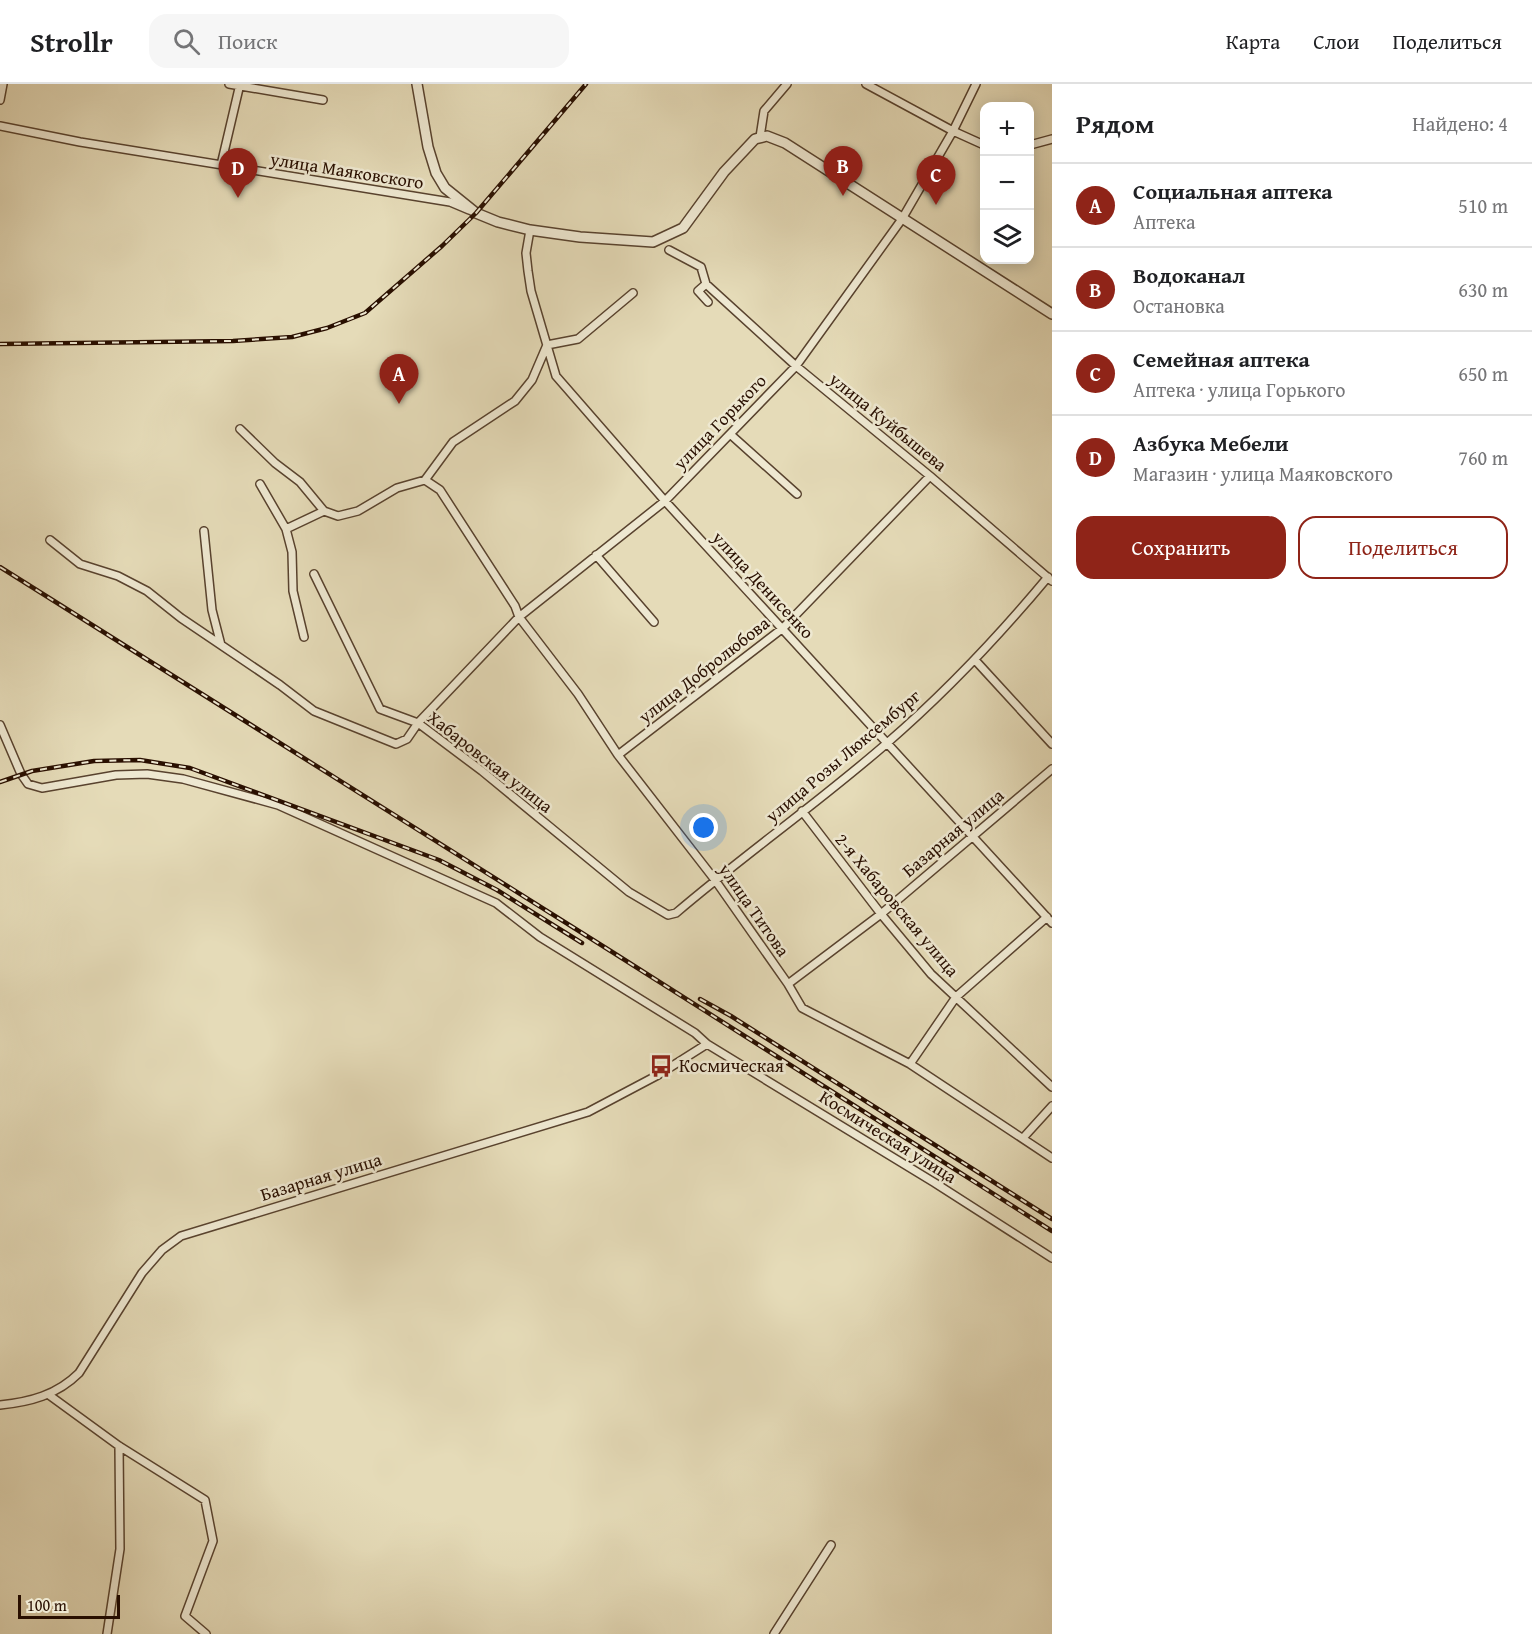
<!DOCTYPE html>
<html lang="ru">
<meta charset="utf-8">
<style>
:root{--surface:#fff;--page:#f6f6f6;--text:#202124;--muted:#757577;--line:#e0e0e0;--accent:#8f2418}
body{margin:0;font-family:"Gentium Book Plus",serif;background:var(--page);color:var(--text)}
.controls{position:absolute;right:18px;top:18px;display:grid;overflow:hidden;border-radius:12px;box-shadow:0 3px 15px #0003}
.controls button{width:54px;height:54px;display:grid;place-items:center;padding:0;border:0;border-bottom:2px solid var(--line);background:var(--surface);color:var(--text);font:30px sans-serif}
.scale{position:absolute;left:18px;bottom:15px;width:102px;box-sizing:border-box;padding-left:6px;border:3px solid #290f00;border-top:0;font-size:16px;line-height:21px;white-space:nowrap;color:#290f00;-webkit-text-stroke:4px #eee8d1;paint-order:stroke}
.you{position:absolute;left:704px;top:744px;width:21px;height:21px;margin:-15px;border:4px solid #fff;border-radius:50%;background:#1a73e8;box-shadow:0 0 0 9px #1a73e833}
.badge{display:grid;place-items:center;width:39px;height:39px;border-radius:50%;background:var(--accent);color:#fff;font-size:20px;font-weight:700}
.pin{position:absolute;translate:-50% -50px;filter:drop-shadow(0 2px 3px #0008)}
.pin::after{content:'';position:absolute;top:32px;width:21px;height:18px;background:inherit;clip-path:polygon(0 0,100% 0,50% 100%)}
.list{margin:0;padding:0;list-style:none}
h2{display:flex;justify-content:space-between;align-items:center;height:78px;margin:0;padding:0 24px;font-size:26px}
h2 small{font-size:20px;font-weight:400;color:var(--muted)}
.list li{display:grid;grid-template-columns:39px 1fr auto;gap:18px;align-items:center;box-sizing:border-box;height:84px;padding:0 24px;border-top:2px solid var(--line)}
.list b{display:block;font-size:22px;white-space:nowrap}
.list p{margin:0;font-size:20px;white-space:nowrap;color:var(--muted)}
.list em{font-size:20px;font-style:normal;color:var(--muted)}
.actions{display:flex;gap:12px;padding:18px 24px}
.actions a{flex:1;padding:14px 0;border:2px solid var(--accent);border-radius:18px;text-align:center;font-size:21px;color:var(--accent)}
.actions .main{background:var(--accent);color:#fff}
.icon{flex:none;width:33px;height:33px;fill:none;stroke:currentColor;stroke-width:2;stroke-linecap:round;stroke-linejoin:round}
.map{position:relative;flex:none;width:1052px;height:1550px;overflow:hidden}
header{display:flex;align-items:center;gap:36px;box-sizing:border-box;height:84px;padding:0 30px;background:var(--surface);border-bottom:2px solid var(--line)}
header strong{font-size:28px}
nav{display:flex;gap:33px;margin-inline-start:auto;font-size:21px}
.search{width:420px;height:54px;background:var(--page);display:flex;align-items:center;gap:15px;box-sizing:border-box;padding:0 21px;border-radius:18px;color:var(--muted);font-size:22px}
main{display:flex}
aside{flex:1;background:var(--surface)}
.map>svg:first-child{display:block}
</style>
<header>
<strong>Strollr</strong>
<div class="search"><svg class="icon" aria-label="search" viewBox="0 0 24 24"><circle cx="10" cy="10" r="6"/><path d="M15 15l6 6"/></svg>Поиск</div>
<nav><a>Карта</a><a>Слои</a><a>Поделиться</a></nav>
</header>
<main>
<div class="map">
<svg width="1052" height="1550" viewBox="0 0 1052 1550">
<rect width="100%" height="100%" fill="#e5dbb8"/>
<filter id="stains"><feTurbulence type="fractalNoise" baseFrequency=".00333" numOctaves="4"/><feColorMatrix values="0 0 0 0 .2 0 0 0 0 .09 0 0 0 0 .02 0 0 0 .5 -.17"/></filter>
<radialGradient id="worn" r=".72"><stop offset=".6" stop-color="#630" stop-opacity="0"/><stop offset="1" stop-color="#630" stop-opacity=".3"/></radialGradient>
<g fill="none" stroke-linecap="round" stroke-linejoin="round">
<g stroke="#58422e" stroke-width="10">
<path id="minor" d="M229 0 323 16
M866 0 953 47 984 61
M0 16 3 0
M0 42 80 58 450 118 469 126
M760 53 764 27 787 0
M1030 61 1052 55
M221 81 240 0
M530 146 526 169 528 187 531 207 556 292 665 417 1052 839
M669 166 701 183 706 200 698 207 708 218
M706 200 796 282 930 392 1052 497
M240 345 275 379 300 398 324 427 338 432 358 427 397 404 425 396 453 358 515 317 532 296 547 261 578 255 633 209
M730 350 797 410
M425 396 440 406 515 522 519 533 578 610 618 671 715 796 788 900 802 924 910 980 1052 1074
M260 400 286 445 292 468 293 507 304 553
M286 445 324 427
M204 447 212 526 221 561 280 601 314 627 396 660 407 655 418 639 519 533 665 417 796 282 902 135 953 47 976 0
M50 456 80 480 118 492 147 507 181 534 221 561
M596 471 654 538
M314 490 380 625 418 639 482 687 629 808 668 831 676 829C744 771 818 719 886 660 945 609 998 553 1048 493
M975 576 1052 660
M0 641 21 690 28 700 42 704 116 691 147 690 183 695 278 721 496 819 540 853 695 949 707 960 935 1099 1052 1174
M618 671 783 544 930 392
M802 727 881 830 931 890 1052 1003
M788 900 881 830 1052 685
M910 980 956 913 1047 833
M1023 1054 1052 1022
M49 1311 119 1362 205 1416 213 1457 185 1532 206 1550
M0 1321C30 1318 57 1311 79 1289L142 1189 162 1166 181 1152 588 1028 658 991 707 960
M107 1550 120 1465 119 1362
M774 1550 831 1461"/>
</g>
<g stroke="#58422e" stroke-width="12">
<path id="tertiary" d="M417 0 428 63 436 89 445 104 476 129 498 138 530 146 580 153 653 158 683 144 724 88 755 55 767 52 785 59 1052 230"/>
</g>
<use href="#minor" stroke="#eee8d1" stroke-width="7"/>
<use href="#tertiary" stroke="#eee8d1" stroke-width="9"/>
<g stroke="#290f00" stroke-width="4.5">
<path id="rail" d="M0 260 233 257 292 253 327 244 365 229 442 162 476 129 586 0
M0 483 617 871 1052 1147
M0 698 32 687 94 677 140 676 190 684 439 776 497 806 582 859
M700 915 731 932 1052 1135"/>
</g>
<use href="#rail" stroke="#eee8d1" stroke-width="2" stroke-dasharray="7" stroke-linecap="butt"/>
</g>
<defs>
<g id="bus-bare" transform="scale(1.8)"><path d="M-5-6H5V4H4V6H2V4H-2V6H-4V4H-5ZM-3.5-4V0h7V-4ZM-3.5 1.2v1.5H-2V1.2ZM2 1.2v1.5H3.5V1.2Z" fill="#8f2418" stroke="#eee8d1" stroke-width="2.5" paint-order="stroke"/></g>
</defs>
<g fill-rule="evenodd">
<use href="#bus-bare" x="661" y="982"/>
</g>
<g text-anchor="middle" stroke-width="5" stroke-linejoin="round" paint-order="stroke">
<g font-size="18" fill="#290f00" stroke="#eee8d1">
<text transform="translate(347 87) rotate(9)" y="6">улица Маяковского</text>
<text transform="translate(720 338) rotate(-46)" y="6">улица Горького</text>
<text transform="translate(888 338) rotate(39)" y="6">улица Куйбышева</text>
<text transform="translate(763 501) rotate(47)" y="6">улица Денисенко</text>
<text transform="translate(704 586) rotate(-38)" y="6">улица Добролюбова</text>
<text transform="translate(843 672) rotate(-40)" y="6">улица Розы Люксембург</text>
<text transform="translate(490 678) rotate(38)" y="6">Хабаровская улица</text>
<text transform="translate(953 749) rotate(-40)" y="6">Базарная улица</text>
<text transform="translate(897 821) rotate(50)" y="6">2-я Хабаровская улица</text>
<text transform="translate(754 826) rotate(55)" y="6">улица Титова</text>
<text transform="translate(888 1053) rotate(32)" y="6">Космическая улица</text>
<text transform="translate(321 1093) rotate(-17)" y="6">Базарная улица</text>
</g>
<g font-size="18" fill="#290f00" stroke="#eee8d1" text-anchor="start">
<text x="679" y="988">Космическая</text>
</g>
</g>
<rect width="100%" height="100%" filter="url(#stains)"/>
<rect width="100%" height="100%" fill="url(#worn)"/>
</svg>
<div class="controls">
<button>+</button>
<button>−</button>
<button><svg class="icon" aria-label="layers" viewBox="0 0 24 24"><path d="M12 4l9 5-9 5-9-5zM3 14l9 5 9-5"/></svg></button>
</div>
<div class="scale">100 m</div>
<div class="you"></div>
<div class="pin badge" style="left:399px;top:320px">A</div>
<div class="pin badge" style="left:843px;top:112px">B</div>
<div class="pin badge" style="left:936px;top:121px">C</div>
<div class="pin badge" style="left:238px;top:114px">D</div>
</div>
<aside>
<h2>Рядом<small>Найдено: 4</small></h2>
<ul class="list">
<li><span class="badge">A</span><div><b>Социальная аптека</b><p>Аптека</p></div><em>510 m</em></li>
<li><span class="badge">B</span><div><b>Водоканал</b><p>Остановка</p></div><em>630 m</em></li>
<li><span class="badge">C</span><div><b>Семейная аптека</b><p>Аптека · улица Горького</p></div><em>650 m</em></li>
<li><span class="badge">D</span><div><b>Азбука Мебели</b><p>Магазин · улица Маяковского</p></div><em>760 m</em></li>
</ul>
<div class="actions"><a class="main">Сохранить</a><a>Поделиться</a></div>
</aside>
</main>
